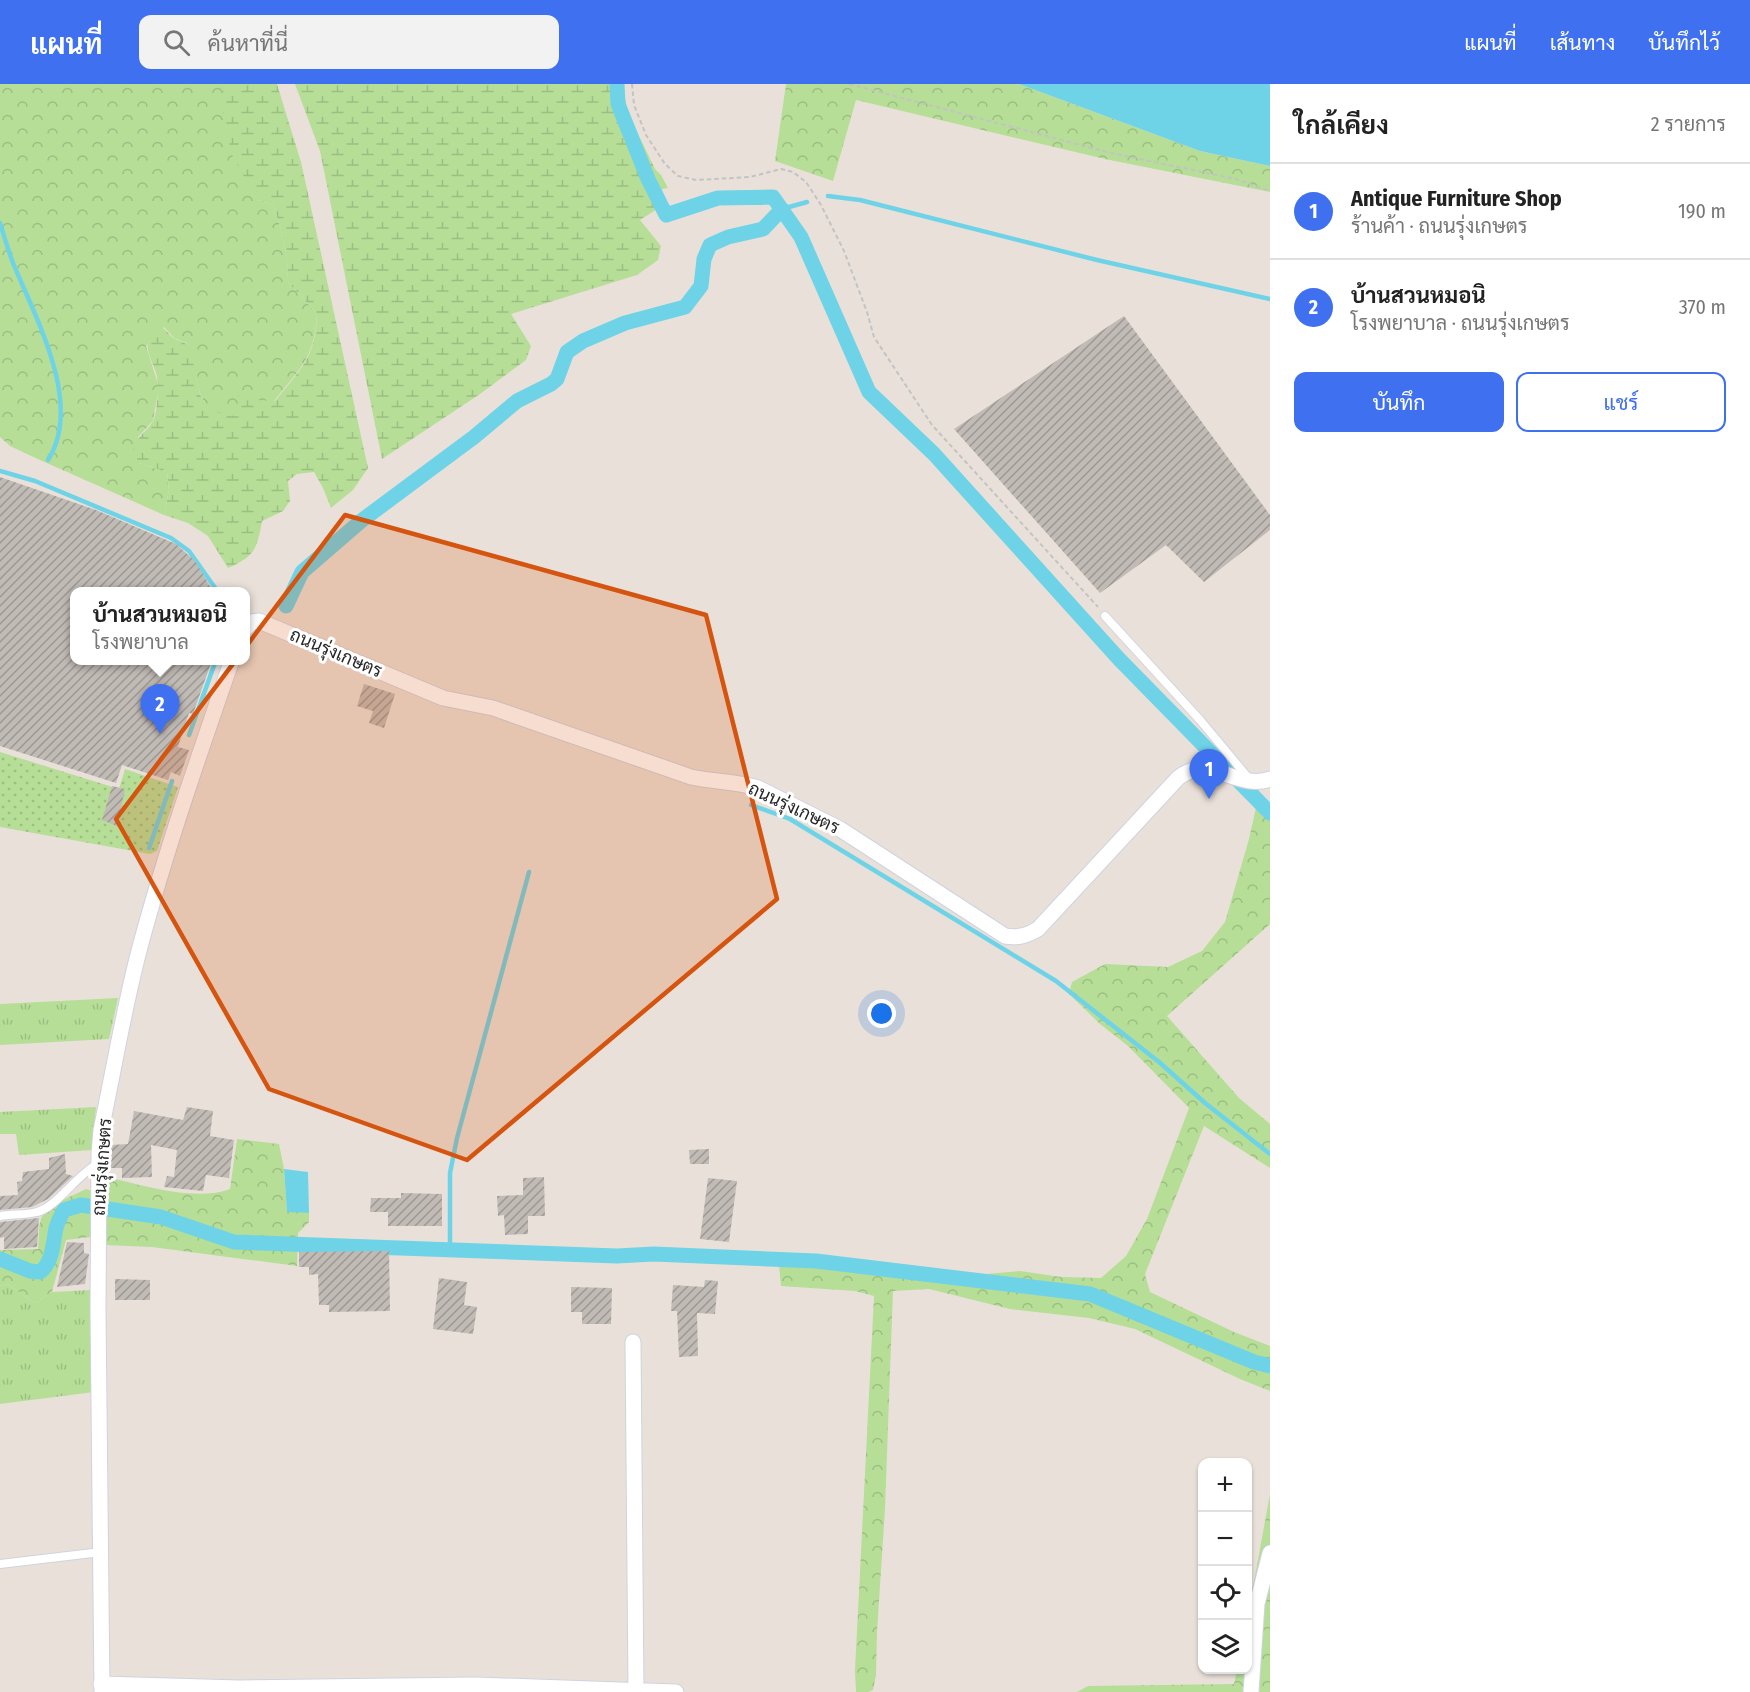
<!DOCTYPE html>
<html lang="th">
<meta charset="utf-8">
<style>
:root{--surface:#fff;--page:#f2f2f2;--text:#222;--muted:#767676;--line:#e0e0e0;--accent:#3f70f0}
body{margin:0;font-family:"Fira Sans Condensed",Sarabun,sans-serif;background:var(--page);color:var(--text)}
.controls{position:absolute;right:18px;bottom:18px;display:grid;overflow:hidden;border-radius:12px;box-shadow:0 2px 4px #0004}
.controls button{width:54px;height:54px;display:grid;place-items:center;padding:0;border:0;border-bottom:2px solid var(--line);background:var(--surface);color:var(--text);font:30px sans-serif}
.you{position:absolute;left:882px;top:930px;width:21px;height:21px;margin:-15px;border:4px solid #fff;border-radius:50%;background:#1a73e8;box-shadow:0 0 0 9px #1a73e833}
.badge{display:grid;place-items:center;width:39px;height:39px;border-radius:50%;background:var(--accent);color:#fff;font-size:20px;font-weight:700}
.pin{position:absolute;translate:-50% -50px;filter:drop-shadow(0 2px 3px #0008)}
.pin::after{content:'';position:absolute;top:32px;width:21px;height:18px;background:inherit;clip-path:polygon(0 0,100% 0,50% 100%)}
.popup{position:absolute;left:70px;top:503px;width:180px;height:78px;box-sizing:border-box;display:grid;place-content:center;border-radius:12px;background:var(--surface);filter:drop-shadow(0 2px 4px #0005);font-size:20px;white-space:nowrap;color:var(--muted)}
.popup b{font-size:22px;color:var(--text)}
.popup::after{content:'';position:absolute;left:50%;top:100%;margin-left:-12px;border:12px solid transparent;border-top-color:var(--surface)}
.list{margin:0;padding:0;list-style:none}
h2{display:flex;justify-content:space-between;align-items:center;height:78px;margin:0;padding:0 24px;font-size:26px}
h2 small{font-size:20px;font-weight:400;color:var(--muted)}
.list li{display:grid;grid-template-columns:39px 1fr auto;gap:18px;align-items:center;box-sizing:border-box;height:96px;padding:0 24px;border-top:2px solid var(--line)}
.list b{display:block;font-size:22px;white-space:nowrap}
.list p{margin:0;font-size:20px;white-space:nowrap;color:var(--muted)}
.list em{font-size:20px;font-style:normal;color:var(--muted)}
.actions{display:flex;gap:12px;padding:18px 24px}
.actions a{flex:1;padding:14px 0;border:2px solid var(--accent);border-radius:12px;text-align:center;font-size:21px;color:var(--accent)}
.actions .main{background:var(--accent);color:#fff}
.icon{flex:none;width:33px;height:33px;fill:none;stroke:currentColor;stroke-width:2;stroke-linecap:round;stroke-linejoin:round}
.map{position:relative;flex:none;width:1270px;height:1608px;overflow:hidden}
header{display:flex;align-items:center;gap:36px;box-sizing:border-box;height:84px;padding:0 30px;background:var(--accent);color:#fff}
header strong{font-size:28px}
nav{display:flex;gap:33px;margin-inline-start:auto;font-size:21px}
.search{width:420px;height:54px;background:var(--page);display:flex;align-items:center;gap:15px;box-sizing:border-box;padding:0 21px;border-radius:12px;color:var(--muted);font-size:22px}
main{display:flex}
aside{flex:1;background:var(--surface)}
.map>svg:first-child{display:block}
</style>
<header>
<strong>แผนที่</strong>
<div class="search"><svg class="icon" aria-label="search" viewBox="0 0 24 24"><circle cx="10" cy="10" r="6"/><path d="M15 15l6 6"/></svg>ค้นหาที่นี่</div>
<nav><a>แผนที่</a><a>เส้นทาง</a><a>บันทึกไว้</a></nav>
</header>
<main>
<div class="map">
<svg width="1270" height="1608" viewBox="0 0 1270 1608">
<defs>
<pattern id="grass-tufts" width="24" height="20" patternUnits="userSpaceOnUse" patternTransform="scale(1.5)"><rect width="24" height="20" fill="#b6de97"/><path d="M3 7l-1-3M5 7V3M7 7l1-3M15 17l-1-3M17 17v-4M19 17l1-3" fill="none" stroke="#9cbe82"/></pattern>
<pattern id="forest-crowns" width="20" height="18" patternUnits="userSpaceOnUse" patternTransform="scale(1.5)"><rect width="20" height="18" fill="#b6de97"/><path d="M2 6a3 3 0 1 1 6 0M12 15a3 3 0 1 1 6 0" fill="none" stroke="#9cbe82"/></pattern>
<pattern id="wetland-marsh" width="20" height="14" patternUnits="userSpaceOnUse" patternTransform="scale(1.5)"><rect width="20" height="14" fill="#b6de97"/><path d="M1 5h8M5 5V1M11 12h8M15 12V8" fill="none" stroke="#9cbe82"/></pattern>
<pattern id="garden-dots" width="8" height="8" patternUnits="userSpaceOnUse" patternTransform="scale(1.5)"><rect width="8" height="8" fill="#b6de97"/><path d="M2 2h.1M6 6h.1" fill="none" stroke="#9cbe82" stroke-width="1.8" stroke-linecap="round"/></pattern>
<pattern id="building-hatch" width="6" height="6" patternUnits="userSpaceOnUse" patternTransform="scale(1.5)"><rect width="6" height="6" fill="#c1bbb6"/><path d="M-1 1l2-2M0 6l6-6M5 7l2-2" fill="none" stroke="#9d9894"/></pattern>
</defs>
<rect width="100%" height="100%" fill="#e9e1d9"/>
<path fill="url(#grass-tufts)" d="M118 914 109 955 0 961V920Z
M96 1023 92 1066 19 1071 16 1050H0V1028Z
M7 1200 35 1219 52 1208 91 1206 94 1308 0 1320V1202Z"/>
<path fill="url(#forest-crowns)" d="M0 0H223V32L257 116 273 121C283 149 288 169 288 198L317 230C315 273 300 285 274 317 258 317 245 316 236 332L220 331 206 323 198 304 191 267 186 259 174 254 164 243 146 262 159 303 153 337 138 353 139 379 167 388 169 406 164 431 40 376 10 362 0 353Z
M786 0H1019L1200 67 1270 82V108L1105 75 856 16 833 97 775 77Z
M1259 710 1270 723V840L1167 932 1239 1014 1270 1040V1084L1204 1042 1145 1190 1150 1208 1234 1248 1270 1262V1307L1240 1295 1135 1245 1089 1234 1010 1225 929 1205 893 1207 885 1425 877 1548 876 1591 873 1606 868 1608H856L855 1586 874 1212 855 1207 781 1202 779 1182 963 1192 1020 1187 1061 1193 1101 1194 1126 1172 1147 1135 1189 1024 1128 962 1100 940 1069 910 1072 898 1105 880 1168 883 1202 867 1225 838 1249 755Z
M237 1055 279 1060 284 1085 287 1127 309 1129V1138L298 1149 297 1182 152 1163 105 1161 107 1093C142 1101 195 1118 230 1105Z
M86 1105 93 1107 90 1153 66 1156 52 1208 35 1219 7 1200 0 1202V1166L38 1165C39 1155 38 1144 41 1135 45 1122 74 1111 86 1105Z
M1270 1410V1608H1077L1088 1602 1234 1600 1237 1586H1248V1530Z"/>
<path fill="url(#wetland-marsh)" d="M223 0H277L301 78 368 384 353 406 331 424 323 404 314 388 297 390 288 397 290 417 283 427 262 437C257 465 255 472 228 484L208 452 188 439 164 431 169 406 167 388 139 379 133 365C139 350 144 350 152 339 157 332 157 315 158 307 161 280 136 269 154 240 164 242 165 246 172 253 179 258 187 257 191 266 193 272 194 279 195 285 199 315 203 329 236 332L240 324 238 310 255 316 275 317C300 286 316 273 317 230L288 198C288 169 283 149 273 121L257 116 232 71 223 32Z
M295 0H623L627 27 655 85 661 91 668 104 662 105 665 120 640 136 661 162 658 176 637 191 511 230 531 262 526 276 480 310 382 375 320 67Z"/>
<path fill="url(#garden-dots)" d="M0 668 119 705 125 685 178 703 157 767 150 770 0 743Z"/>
<path fill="#6fd3e7" d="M1019 0H1270V82L1200 67Z
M284 1085 308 1088 309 1129 287 1128Z"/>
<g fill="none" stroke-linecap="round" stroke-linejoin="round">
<path stroke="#6fd3e7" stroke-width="4.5" d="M828 112 860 116 1097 176 1270 215
M782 125 807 118
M0 139C4 152 8 166 13 179 35 233 84 320 48 376
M0 387 35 397 171 454 189 467 218 508
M189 651 216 576
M751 721 790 735 1056 897 1159 978 1205 1019 1270 1070
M149 764 172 697
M450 1166V1089L457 1054 529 788"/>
<path stroke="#6fd3e7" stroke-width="15" d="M617 0 618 20 648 95 666 131 718 114 773 113 801 153 869 308 934 370 1119 575 1270 729
M286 522 302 488 361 437 474 353 517 317 551 300 557 295 567 268 583 257 625 239 685 223 701 202 704 175 710 161 728 153 763 145 782 125
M0 1175 30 1187 40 1188C53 1179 53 1158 56 1144 58 1137 61 1132 64 1126L81 1121 161 1133 234 1158 617 1172 654 1170 816 1177 1090 1210 1254 1278 1270 1282"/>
</g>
<path fill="url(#building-hatch)" d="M1124 232 1270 431V446L1204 498 1166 461 1100 509 954 345Z
M0 393 96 426 176 460 195 477 213 507H75V576H212L193 630 189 629 178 663 189 666 180 692 171 688 168 696 122 681 116 699 0 662Z
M364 600 395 610 384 644 369 639 373 627 357 622Z
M112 702 125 705 117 742 102 736Z
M187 1023 213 1027 210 1052 234 1056 229 1094 206 1091 203 1107 164 1103 167 1092 174 1093 177 1066 151 1061 152 1093 122 1094V1084H111L110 1061 128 1060 134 1027 183 1036Z
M709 1065V1080H690L689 1066Z
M65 1070 66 1090 73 1092 48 1115 32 1123 0 1126V1112L18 1111 17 1098 22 1097 23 1088 49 1085V1074Z
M544 1093 545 1132H528V1150L505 1151 504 1131 498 1132 497 1112 523 1111V1094Z
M708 1094 737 1097 729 1158 700 1155Z
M401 1109 442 1110V1142H388V1128H370L371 1114H401Z
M39 1134 37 1163 4 1165V1153L0 1154V1138Z
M67 1158 84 1159V1169L89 1170 85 1200 57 1203Z
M389 1167 390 1227 329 1228V1221H319L318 1190 309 1191V1183H299V1168Z
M439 1194 467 1198 464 1221 477 1223 473 1250 433 1245Z
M115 1195 150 1196V1216H115Z
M705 1196 718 1197 715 1230 697 1229 698 1272 679 1273 677 1227H671L673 1201 704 1203Z
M571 1203 612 1204 611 1240H582V1228H571Z"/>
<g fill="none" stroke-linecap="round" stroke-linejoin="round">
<g stroke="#ced3e0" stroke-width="10">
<path id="lane" d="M1105 532 1200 636 1250 696
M0 1132C12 1130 26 1131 37 1128 56 1124 78 1089 99 1079
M0 1480 101 1468"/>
</g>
<g stroke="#ced3e0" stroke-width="17">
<path id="street" d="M246 544 252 538 259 537 443 614 493 624 691 693C713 698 736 697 758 704L840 745 1005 852C1018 854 1026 852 1038 845L1178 694C1209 669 1237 707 1270 695
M633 1258 636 1606
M101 1600 239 1604 476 1601 676 1608
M102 1608 98 1225 99 1070 101 1046C114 985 124 923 140 863 166 766 199 671 232 576
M1251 1608 1257 1520 1270 1469"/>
</g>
<path stroke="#c3c3c3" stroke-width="2" stroke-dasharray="4.5 3" stroke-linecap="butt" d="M632 0 634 21 646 51 665 80 678 92 696 96 750 93 781 85 793 88 806 98 821 121 844 167 867 228 874 253 932 341 1098 523
M849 0 1111 69 1236 95 1270 107"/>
<use href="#lane" stroke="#fff" stroke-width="8"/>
<use href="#street" stroke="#fff" stroke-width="15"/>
</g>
<path fill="#d5540f" fill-opacity="0.2" stroke="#d5540f" stroke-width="4.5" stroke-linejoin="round" d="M345 431 706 531 777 815 467 1076 269 1005 116 735Z"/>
<g text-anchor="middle" stroke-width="6" stroke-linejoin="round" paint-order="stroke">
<g font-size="18" fill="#272727" stroke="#fff">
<text transform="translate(336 569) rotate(23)" y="6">ถนนรุ่งเกษตร</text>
<text transform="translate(794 724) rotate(25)" y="6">ถนนรุ่งเกษตร</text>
<text transform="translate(102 1083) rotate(-86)" y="6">ถนนรุ่งเกษตร</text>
</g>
</g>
</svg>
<div class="controls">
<button>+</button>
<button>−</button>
<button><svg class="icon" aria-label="locate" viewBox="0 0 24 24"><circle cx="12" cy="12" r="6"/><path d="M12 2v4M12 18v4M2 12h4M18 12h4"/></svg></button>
<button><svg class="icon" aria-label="layers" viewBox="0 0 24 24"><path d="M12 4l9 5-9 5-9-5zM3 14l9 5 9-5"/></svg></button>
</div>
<div class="you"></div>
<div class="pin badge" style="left:1209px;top:715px">1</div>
<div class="pin badge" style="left:160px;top:650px">2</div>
<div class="popup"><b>บ้านสวนหมอนิ</b>โรงพยาบาล</div>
</div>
<aside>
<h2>ใกล้เคียง<small>2 รายการ</small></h2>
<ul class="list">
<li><span class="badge">1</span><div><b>Antique Furniture Shop</b><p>ร้านค้า · ถนนรุ่งเกษตร</p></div><em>190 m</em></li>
<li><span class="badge">2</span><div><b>บ้านสวนหมอนิ</b><p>โรงพยาบาล · ถนนรุ่งเกษตร</p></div><em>370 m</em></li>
</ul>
<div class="actions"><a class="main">บันทึก</a><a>แชร์</a></div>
</aside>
</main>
